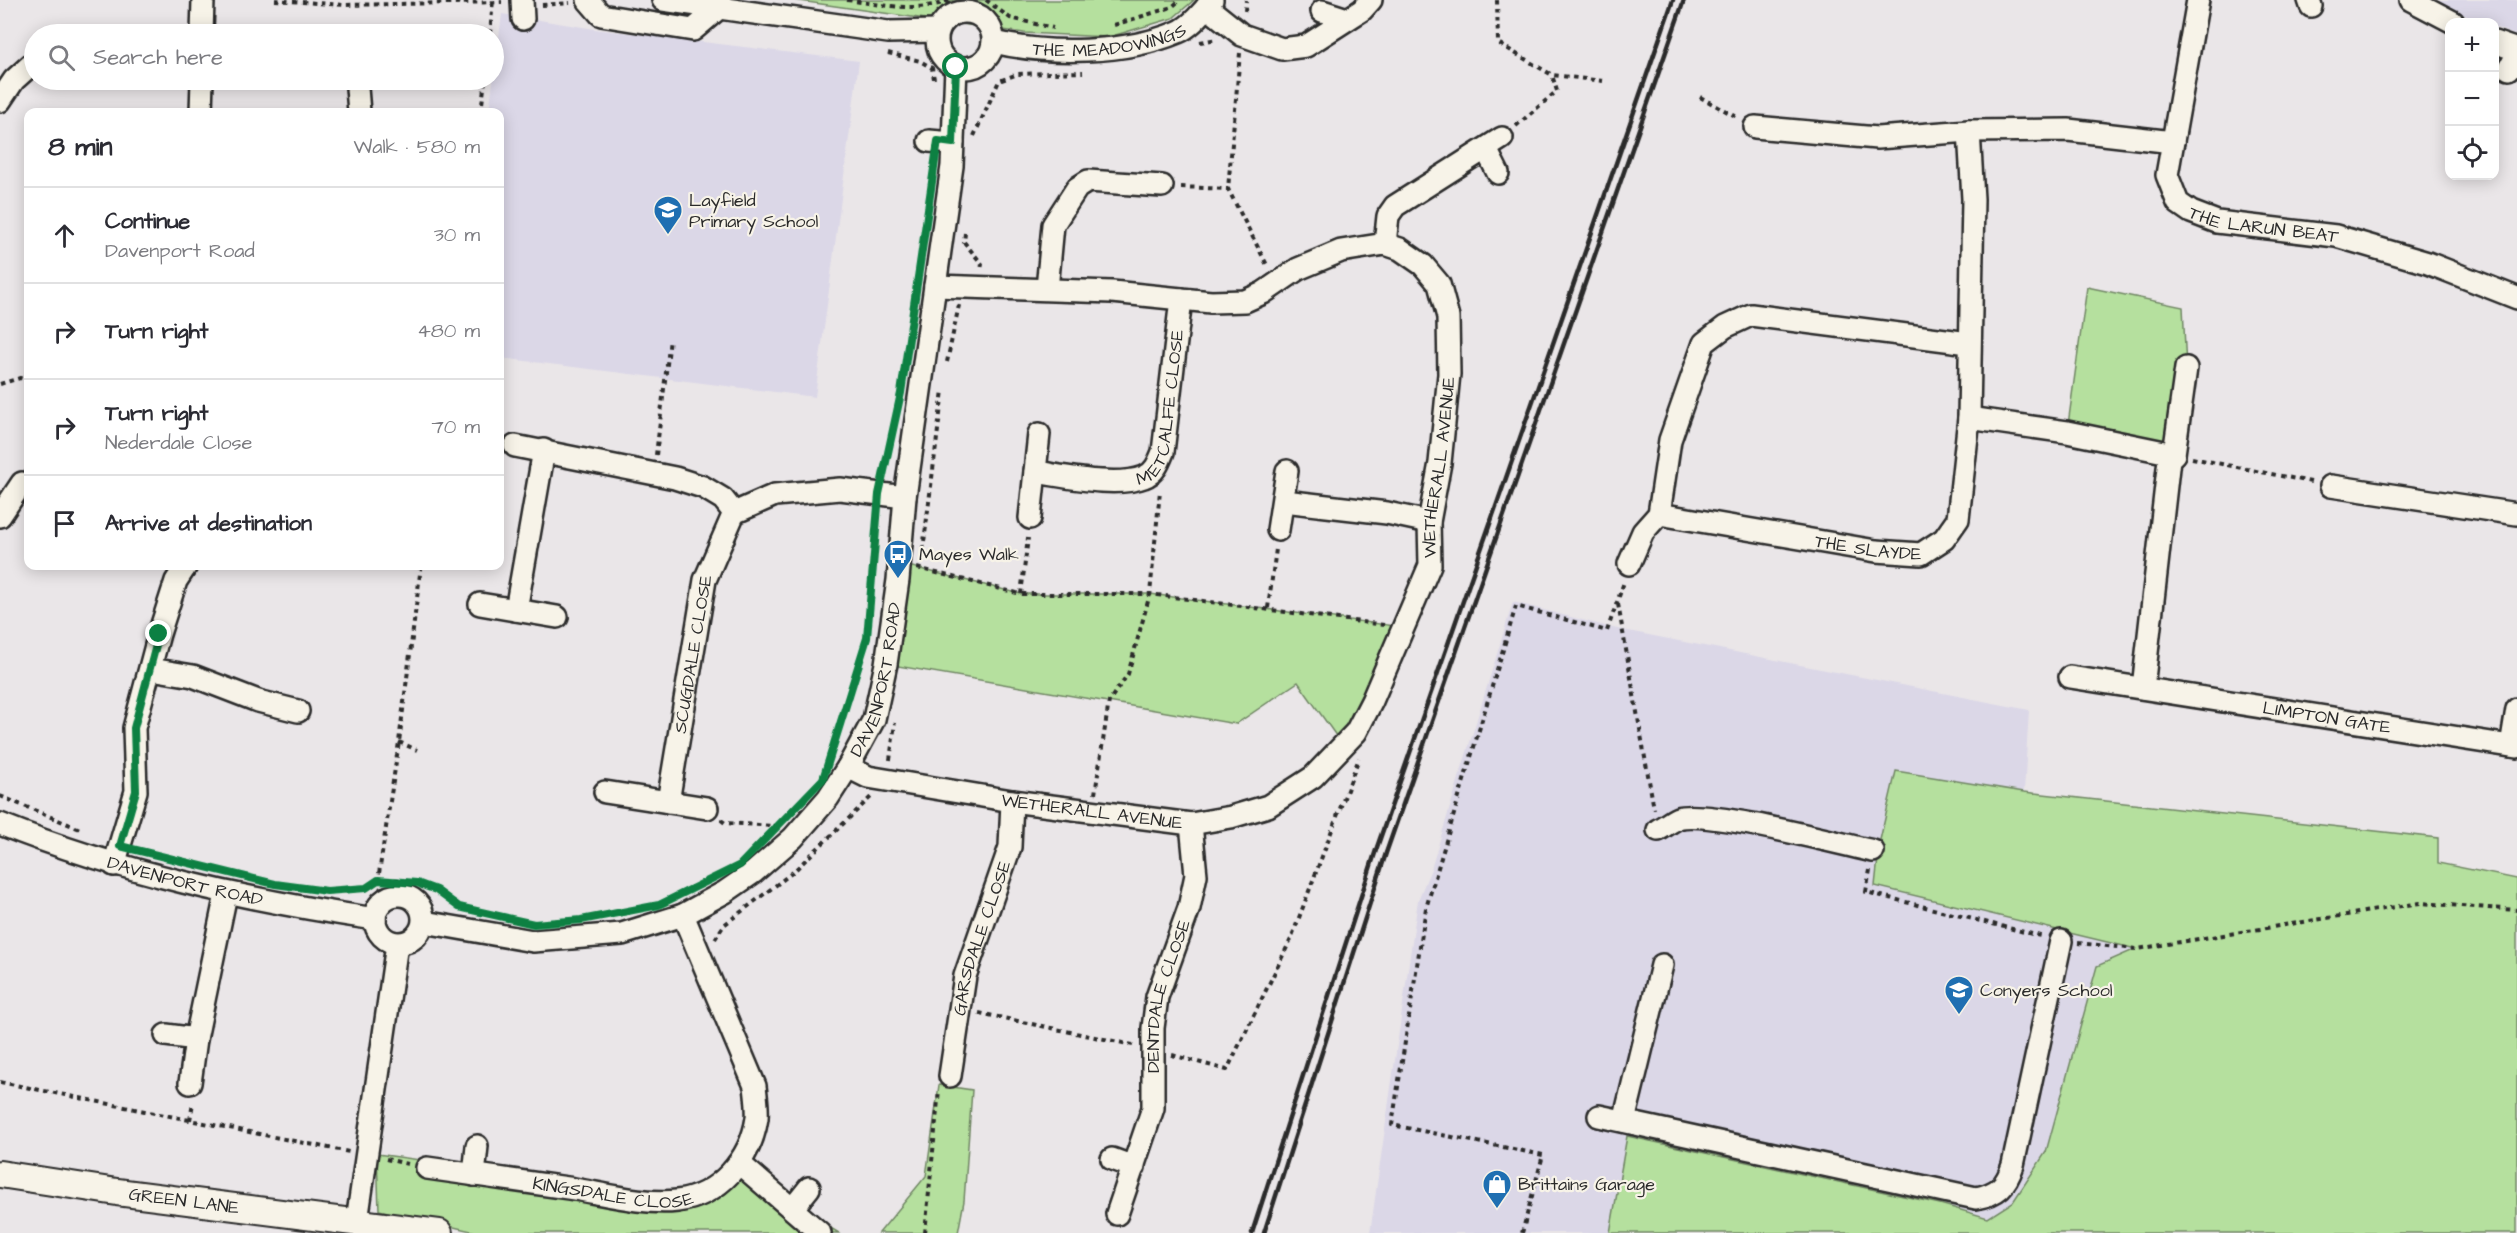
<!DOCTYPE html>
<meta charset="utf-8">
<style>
:root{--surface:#fff;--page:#f2f2f3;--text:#2b2b33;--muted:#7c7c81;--line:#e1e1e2}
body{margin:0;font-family:"Architects Daughter",sans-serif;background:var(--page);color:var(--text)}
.controls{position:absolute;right:18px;top:18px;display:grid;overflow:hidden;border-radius:12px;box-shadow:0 3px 15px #0003}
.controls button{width:54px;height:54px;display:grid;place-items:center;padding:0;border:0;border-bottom:2px solid var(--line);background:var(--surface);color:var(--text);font:30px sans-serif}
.stop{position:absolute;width:18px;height:18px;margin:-14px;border:4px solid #0b8043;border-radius:50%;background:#fff}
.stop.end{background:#0b8043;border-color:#fff;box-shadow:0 2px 6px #0008}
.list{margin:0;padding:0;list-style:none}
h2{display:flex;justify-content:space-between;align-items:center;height:78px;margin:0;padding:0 24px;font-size:26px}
h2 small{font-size:20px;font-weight:400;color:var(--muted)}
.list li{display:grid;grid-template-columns:39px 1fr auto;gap:18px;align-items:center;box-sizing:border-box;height:96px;padding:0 24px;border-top:2px solid var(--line)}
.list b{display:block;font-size:22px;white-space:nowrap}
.list p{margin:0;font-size:20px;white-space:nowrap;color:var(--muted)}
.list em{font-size:20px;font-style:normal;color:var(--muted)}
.icon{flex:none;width:33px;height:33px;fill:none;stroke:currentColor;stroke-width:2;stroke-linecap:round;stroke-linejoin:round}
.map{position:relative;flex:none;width:2517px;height:1233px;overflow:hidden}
.search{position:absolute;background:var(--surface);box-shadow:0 3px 15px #0003;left:24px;top:24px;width:480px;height:66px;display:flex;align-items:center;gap:15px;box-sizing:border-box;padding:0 21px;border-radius:33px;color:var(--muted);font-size:22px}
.panel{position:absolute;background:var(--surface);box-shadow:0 3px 15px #0003;left:24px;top:108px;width:480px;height:462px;border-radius:12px}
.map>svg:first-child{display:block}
</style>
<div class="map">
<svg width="2517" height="1233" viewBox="0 0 2517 1233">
<rect width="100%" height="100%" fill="#eae6e8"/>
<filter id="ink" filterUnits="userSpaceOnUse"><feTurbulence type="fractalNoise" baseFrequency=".0167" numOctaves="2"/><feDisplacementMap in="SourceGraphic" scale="12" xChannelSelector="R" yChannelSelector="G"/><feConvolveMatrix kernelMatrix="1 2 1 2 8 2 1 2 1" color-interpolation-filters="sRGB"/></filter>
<g filter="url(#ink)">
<path fill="#dbd7e7" d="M2429 0H2517V36L2495 27 2494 22H2481Z
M502 14 595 29 859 61 815 397 500 358V112H489Z
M1513 602 1613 628 2029 710 2024 792 2438 838V863L2517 879V1233H1370L1418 900 1431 869Z"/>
<path fill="#b5e09e" stroke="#708664" stroke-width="1.5" d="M793 0H1194L1173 18 1109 37 1024 33Z
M2087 287 2183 307 2186 368 2174 454 2067 432Z
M900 564 1021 594H1150L1403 627 1344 747 1298 682 1236 724 886 664Z
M1896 771 2024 792 2438 838V863L2517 879V1233H1610L1627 1136 1940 1204 1988 1218 2013 1202 2046 1152 2097 966 2136 949 1875 886 1880 840Z
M939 1085 972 1090 964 1201 958 1233H879L926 1176Z
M377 1154 663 1194 741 1173 839 1233H480L379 1210Z"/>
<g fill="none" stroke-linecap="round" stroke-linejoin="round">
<g stroke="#2b2b2b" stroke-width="26">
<g id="minor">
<path d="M522 0 523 19"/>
<path d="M588 0 601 15 693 30 719 8"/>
<path d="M663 0 888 32 938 31"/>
<path id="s1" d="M2198 0 2167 175 2178 203 2191 212 2217 222 2336 236 2428 263 2517 298"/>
<path d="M2309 0 2311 6"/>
<path d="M2411 0 2453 22"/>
<path d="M1207 7 1242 35 1282 49 1306 46 1362 10 1371 0"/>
<path d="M1322 11 1347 19"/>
<circle cx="965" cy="40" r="28"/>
<path d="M202 34 203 0"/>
<path id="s2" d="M994 42C1048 55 1126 54 1178 32 1190 27 1204 11 1212 0"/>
<path d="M2494 42 2517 50"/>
<path d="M2509 69 2517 55"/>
<path d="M357 88 359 112"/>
<path d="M0 101 14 80 34 62"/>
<path d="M201 112 202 80"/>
<path d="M1755 127 1877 138 1969 131 2068 130 2173 142"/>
<path d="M929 141 953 143"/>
<path d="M1486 149 1498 173"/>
<path d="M1385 244 1388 216 1395 206 1502 138"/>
<path d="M1047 289 1053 225 1077 188 1088 181 1162 186"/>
<path d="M1969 418 2067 432 2174 454"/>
<path d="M515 446 675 478 703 487 723 499 734 513"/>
<path id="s3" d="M1035 472C1064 476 1116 488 1144 477 1155 473 1159 462 1163 452L1181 299"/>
<path d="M2331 486 2517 514"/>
<path d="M1284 501 1387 513 1429 522"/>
<path id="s4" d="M1659 514 1876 551 1921 554 1944 539 1958 519 1969 418 1973 199 1969 131"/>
<path d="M0 516 22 483"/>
<path d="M1030 518 1039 434"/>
<path d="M1278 530 1287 471"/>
<path d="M1629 564 1643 532 1659 514 1670 440 1704 343 1725 327 1751 315 1969 343"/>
<path d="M480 604 557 617"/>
<path d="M516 610 544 450"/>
<path d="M151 669 193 676 258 701 298 711"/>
<path id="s5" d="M2070 677 2517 747"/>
<path d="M2143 688 2169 459 2174 454 2186 368"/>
<path d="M2511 746 2517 709"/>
<path id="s6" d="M848 767 868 777 1012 801 1191 824 1231 817 1268 806 1313 777 1356 732 1372 701 1430 565 1429 522 1440 463 1449 374 1448 317 1439 284 1423 265 1400 249 1385 244 1341 251 1298 269 1263 293 1245 301 1211 302 1112 292 935 286"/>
<path d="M605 792 707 808"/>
<path id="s7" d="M668 802 705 580 734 513 775 495 840 489 905 497"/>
<path id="s8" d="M0 824C121 872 246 900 375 919"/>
<path d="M1658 830C1664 827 1671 821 1678 818 1706 809 1837 843 1873 851"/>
<path d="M114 865 136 791 134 728 159 634 176 581 186 566"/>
<circle cx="399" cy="919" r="24"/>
<path id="s9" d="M424 922 533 941 622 934 683 915 725 892 754 872 793 838 828 798 848 767 874 719 886 664 898 580 905 497 952 166 956 67"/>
<path d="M166 1035 196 1039"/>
<path id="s10" d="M950 1076 965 976 1010 847 1012 801"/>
<path d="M190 1083 196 1039 226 894"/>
<path d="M1599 1116 1976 1198C1998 1194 2006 1186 2013 1165L2061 941"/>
<path d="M1624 1121 1662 965"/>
<path d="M1112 1159 1134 1167"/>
<path d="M739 1163 820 1233"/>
<path id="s11" d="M427 1168C474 1175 521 1181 568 1188 601 1193 645 1205 677 1201 719 1196 751 1159 757 1118 758 1108 756 1096 755 1086L683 915"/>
<path d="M474 1175 477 1146"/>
<path d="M793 1208 809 1188"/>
<path id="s12" d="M1117 1214 1153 1108V1028L1157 997 1189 908 1196 875 1191 824"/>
<path d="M357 1221 397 944"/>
</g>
</g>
<g stroke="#2b2b2b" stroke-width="30">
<g id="major">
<path id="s13" d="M0 1174 117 1192 439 1233"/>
</g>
</g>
<path stroke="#2b2b2b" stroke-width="4" stroke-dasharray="4.5 4.5" stroke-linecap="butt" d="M275 0 344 5 502 2
M847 0C884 5 916 13 952 0
M986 0 1010 18 1053 28
M1497 0 1498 43 1552 75 1603 81
M542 5 570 3
M1245 11 1246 0
M1114 25 1172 7 1180 0
M490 34 493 0
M1200 42 1217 39
M888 53 920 61 932 68 934 79
M1240 53 1228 189 1268 267
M1700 97 1739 118
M481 112 485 80
M1516 126 1557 91 1552 75
M974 136 999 81 1018 74 1083 72
M1181 187 1228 189
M965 233 964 242 982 264 981 270
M947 362 959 305
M0 384 20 378 28 380
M656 455 670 339
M2192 458 2311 482
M883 476 891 440
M923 550 943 390
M917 568 1021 594H1150L1384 625
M1021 594 1028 538
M1618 604 1654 809
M1268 608 1276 549
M399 742 417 750
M831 752 867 638 877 513
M890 760 895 723
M1095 794 1109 701 1128 674 1150 594 1160 491
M0 796 80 829
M721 820 725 823 775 826
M1870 870 1866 892 2044 937
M334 890 366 888 378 880H398L436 890 461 907
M385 899 378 880 399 742 421 566
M715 939 724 925 793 872 871 797
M2078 943 2137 949 2420 903 2517 910
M979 1013 1133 1045
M1172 1055 1227 1070 1291 939 1359 758
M0 1082 349 1152
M190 1120 193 1103
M386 1159 408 1164
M925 1233 939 1090
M1522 1233 1543 1155 1392 1125 1426 908 1516 606 1607 631 1624 582"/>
<use href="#minor" stroke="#f7f3e8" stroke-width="21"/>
<use href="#major" stroke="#f7f3e8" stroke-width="26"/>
<path stroke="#2b2b2b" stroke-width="4.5" d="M1252 1233 1376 850 1673 0
M1264 1233 1386 853 1684 0"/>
</g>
</g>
<g fill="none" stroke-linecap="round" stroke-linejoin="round" filter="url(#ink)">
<path stroke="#0b8043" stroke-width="8" d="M159 634 134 728 136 791 120 846 275 884 327 891 366 888 378 880 417 883 436 890 459 907 534 924 581 920 659 905 740 865 823 779 867 638 879 494 901 393 938 141 953 143 956 67"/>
</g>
<defs>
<g id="school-pin" transform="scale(1.5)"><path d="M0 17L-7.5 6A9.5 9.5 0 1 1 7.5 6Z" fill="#1f6fb2" stroke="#f7f3e8"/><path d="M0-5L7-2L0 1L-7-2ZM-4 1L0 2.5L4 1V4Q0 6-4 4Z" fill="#fff"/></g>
<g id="bus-pin" transform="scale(1.5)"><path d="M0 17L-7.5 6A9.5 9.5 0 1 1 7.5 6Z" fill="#1f6fb2" stroke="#f7f3e8"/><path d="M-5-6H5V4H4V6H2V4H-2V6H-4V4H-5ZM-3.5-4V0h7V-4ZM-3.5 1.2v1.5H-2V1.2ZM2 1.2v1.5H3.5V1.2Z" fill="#fff"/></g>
<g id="shop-pin" transform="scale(1.5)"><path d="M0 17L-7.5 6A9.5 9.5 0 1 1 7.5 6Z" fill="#1f6fb2" stroke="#f7f3e8"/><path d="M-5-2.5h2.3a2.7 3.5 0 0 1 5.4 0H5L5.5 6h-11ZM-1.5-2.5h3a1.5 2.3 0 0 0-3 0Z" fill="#fff"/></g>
</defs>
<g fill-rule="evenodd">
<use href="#school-pin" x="668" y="210"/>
<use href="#bus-pin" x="898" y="554"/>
<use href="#school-pin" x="1959" y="990"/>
<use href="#shop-pin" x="1497" y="1184"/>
</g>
<g text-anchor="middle" stroke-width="4.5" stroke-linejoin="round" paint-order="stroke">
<g font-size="18" fill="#2b2b2b" stroke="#f7f3e8">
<text dy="6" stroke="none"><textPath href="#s2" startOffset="117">THE MEADOWINGS</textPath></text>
<text dy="6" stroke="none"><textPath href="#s1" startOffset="298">THE LARUN BEAT</textPath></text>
<text dy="6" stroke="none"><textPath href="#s3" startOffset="184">METCALFE CLOSE</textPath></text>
<text dy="6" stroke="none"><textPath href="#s6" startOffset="825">WETHERALL AVENUE</textPath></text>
<text dy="6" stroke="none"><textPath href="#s4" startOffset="212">THE SLAYDE</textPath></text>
<text dy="6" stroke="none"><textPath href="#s7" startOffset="150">SCUGDALE CLOSE</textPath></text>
<text dy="6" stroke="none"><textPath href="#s9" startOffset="582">DAVENPORT ROAD</textPath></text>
<text dy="6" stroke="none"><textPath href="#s5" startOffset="260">LIMPTON GATE</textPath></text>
<text dy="6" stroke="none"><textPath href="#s6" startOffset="249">WETHERALL AVENUE</textPath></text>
<text dy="6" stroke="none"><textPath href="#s8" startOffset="194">DAVENPORT ROAD</textPath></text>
<text dy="6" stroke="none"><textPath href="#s10" startOffset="142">GARSDALE CLOSE</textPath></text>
<text dy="6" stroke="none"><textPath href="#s12" startOffset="226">DENTDALE CLOSE</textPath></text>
<text dy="6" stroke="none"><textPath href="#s11" startOffset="188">KINGSDALE CLOSE</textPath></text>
<text dy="6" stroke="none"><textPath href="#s13" startOffset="186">GREEN LANE</textPath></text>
</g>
<g font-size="18" fill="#2b2b2b" stroke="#f7f3e8" text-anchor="start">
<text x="689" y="206">Layfield<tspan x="689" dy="21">Primary School</tspan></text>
<text x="919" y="560">Mayes Walk</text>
<text x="1980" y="996">Conyers School</text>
<text x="1518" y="1190">Brittains Garage</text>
</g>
</g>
</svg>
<div class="controls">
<button>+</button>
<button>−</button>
<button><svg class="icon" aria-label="locate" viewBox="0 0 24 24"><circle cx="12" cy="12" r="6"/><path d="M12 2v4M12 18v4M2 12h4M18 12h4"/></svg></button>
</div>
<div class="stop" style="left:956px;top:67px"></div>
<div class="stop end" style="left:159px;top:634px"></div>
<div class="search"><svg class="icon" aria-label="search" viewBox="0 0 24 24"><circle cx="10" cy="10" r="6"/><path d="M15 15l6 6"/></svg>Search here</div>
<section class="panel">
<h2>8 min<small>Walk · 580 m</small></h2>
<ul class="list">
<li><svg class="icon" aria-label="ahead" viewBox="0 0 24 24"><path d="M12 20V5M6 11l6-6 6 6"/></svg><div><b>Continue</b><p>Davenport Road</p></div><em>30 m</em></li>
<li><svg class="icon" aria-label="right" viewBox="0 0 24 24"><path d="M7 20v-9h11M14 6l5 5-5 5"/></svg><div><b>Turn right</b></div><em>480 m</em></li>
<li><svg class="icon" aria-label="right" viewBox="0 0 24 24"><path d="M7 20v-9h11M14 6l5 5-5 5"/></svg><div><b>Turn right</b><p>Nederdale Close</p></div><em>70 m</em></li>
<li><svg class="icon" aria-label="arrive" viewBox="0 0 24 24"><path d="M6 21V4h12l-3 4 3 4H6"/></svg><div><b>Arrive at destination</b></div></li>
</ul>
</section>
</div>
